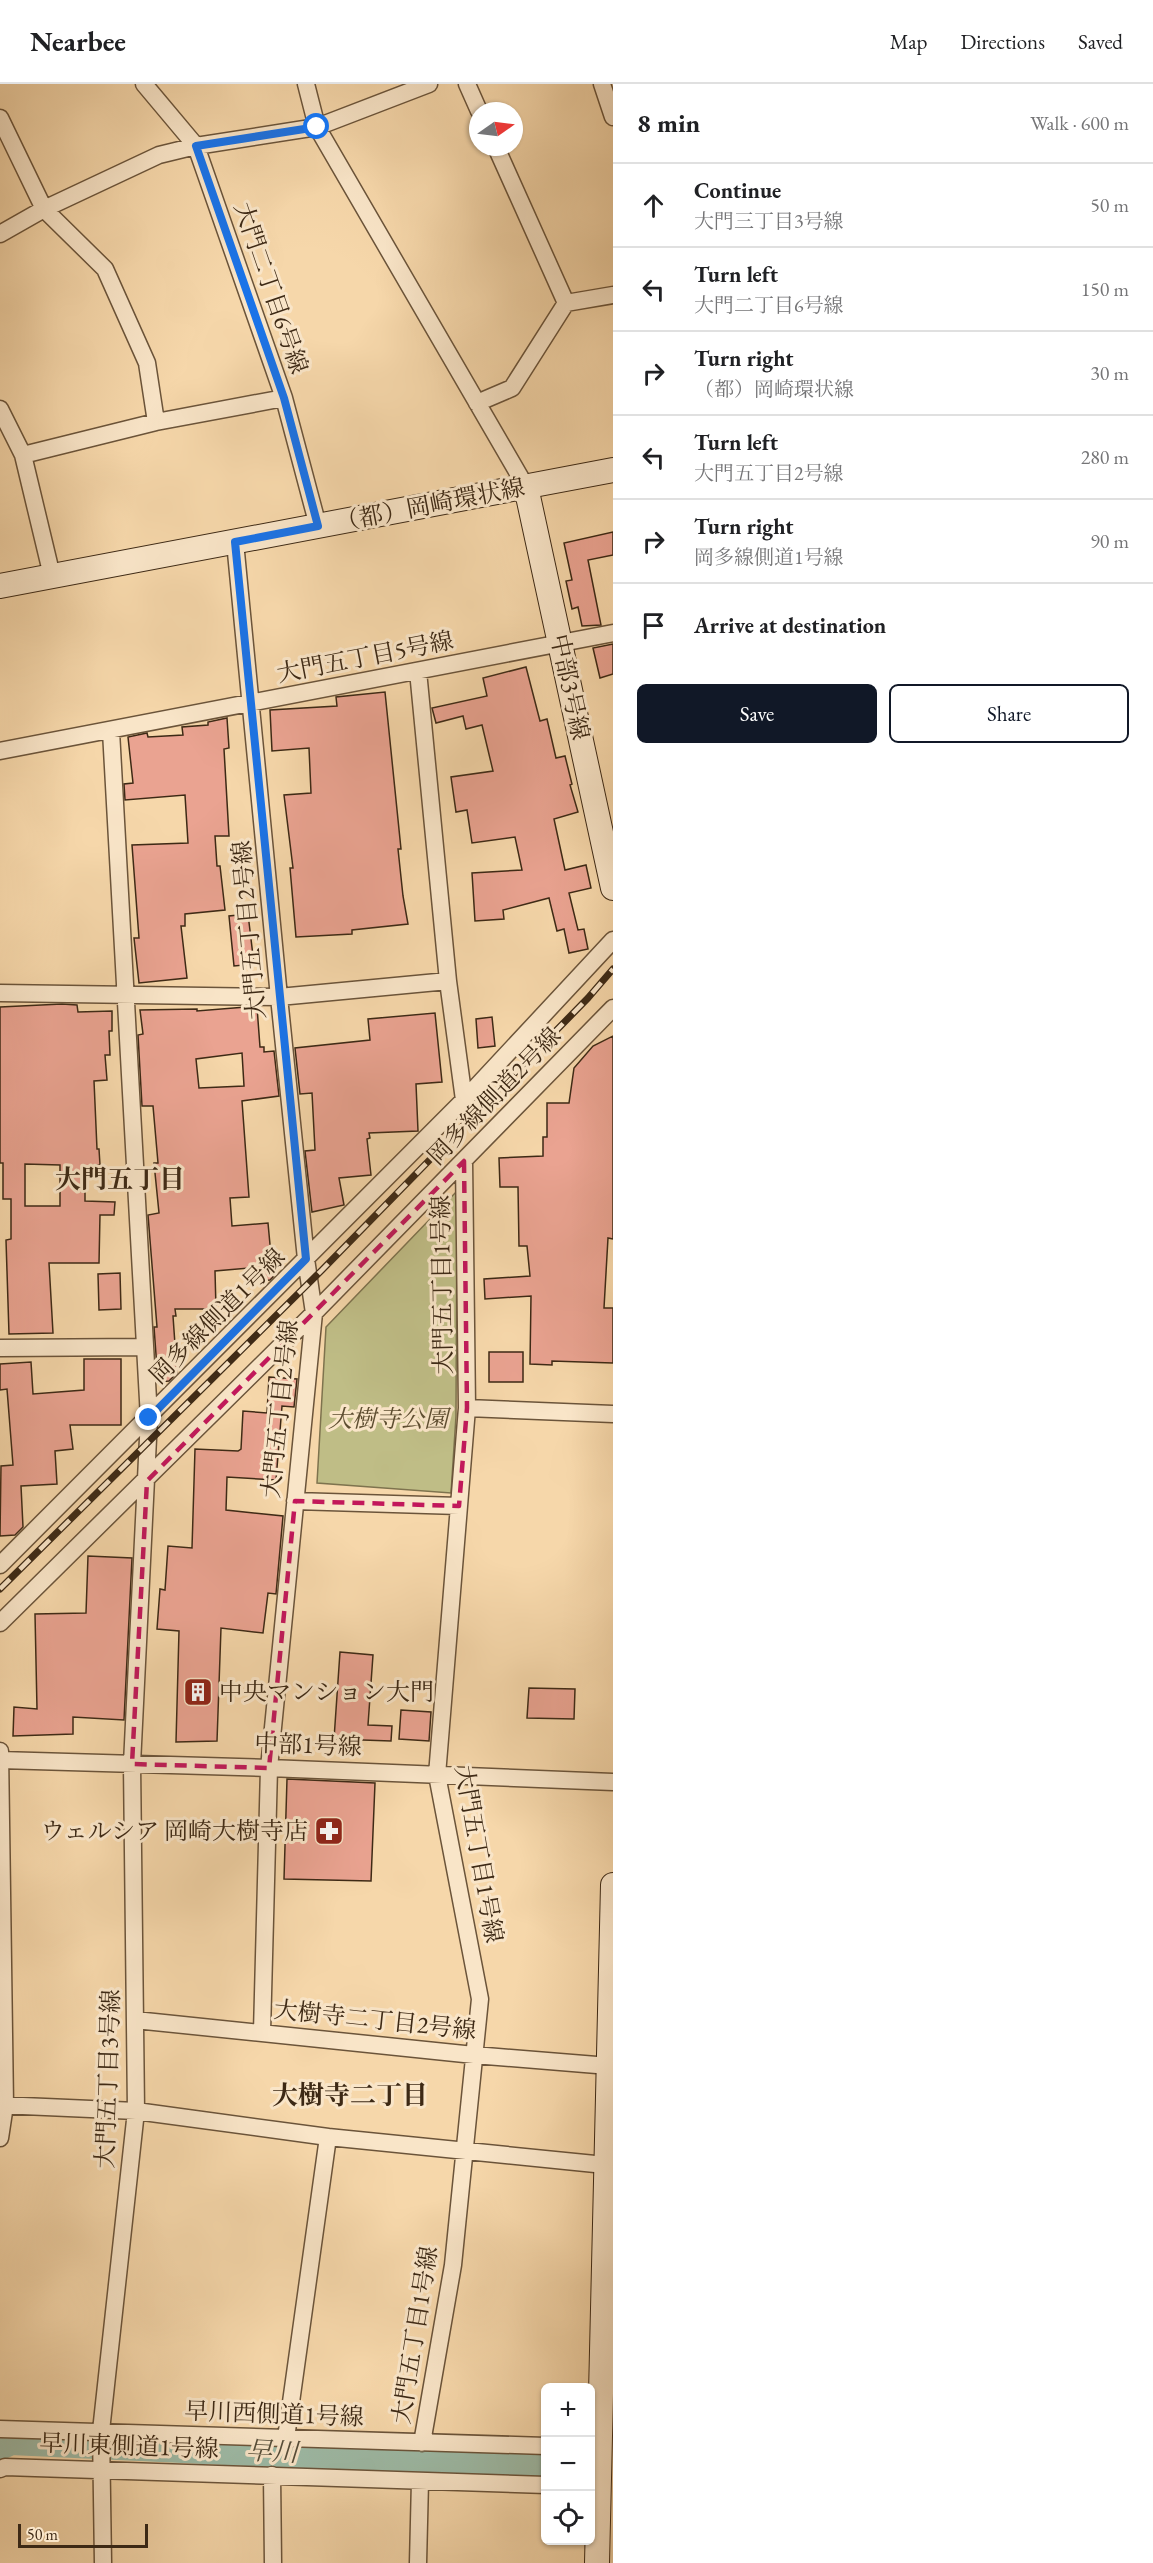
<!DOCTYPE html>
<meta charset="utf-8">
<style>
:root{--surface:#fff;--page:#f6f6f6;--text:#202124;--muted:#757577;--line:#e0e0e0;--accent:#111827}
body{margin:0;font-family:"EB Garamond","Noto Serif JP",serif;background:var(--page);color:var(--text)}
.controls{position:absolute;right:18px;bottom:18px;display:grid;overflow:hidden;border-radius:9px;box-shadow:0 2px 4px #0004}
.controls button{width:54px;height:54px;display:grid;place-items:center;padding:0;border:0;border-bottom:2px solid var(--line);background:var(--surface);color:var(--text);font:30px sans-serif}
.compass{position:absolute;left:469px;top:18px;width:54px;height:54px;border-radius:50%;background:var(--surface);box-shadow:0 2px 4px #0004;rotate:76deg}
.scale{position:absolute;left:18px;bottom:15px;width:130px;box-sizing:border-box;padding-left:6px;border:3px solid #3d2915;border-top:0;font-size:16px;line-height:21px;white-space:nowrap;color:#3d2915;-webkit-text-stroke:4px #f9e5c8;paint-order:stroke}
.stop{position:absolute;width:18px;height:18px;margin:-14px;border:4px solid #1a73e8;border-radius:50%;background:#fff}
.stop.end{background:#1a73e8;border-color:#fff;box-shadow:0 2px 6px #0008}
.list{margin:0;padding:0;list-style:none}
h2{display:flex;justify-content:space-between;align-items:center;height:78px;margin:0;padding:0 24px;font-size:26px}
h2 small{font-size:20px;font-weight:400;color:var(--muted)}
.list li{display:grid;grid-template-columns:39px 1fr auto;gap:18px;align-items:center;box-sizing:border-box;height:84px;padding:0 24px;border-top:2px solid var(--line)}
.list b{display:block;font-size:22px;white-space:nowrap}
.list p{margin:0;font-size:20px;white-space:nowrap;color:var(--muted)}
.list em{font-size:20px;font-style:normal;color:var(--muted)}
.actions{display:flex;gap:12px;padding:18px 24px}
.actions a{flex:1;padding:14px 0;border:2px solid var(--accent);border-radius:9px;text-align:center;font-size:21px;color:var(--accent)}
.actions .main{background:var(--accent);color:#fff}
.icon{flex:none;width:33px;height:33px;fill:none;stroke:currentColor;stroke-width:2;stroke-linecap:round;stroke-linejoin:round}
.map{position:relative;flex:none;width:613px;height:2479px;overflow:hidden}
header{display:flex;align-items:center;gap:36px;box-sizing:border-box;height:84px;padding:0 30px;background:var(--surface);border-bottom:2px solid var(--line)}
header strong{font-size:28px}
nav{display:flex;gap:33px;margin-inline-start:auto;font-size:21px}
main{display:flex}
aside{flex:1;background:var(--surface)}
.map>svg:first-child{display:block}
</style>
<header>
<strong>Nearbee</strong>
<nav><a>Map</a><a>Directions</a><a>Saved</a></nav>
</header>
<main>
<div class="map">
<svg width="613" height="2479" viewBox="0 0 613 2479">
<rect width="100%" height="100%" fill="#f6d7aa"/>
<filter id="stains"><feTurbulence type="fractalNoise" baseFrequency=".00333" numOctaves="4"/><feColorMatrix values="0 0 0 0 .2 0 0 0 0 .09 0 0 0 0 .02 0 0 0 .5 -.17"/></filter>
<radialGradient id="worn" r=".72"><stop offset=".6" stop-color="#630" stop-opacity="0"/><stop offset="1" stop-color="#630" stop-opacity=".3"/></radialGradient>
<path fill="#bfbd86" stroke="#7e734e" stroke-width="1.5" d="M457 1107 456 1332 451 1409 317 1399 326 1243Z"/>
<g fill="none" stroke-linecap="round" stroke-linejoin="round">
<path stroke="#9dbaa6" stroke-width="32" d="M0 2360 11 2355 546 2380"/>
</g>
<path fill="#eaa391" stroke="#3d2915" stroke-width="1.5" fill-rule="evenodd" d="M613 448V471L588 476 601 541 582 542 578 523 572 525 566 497 572 496 564 459Z
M613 560V590L600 594 593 564Z
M526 583 540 637 547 635 556 674 565 672 572 700 570 701 578 728 554 735 565 786 586 781 591 804 569 809 578 846 584 845 588 865 569 869 564 845 557 847 549 814 503 826 504 835 475 837 472 789 522 786 515 753 472 759 467 726 456 728 451 693 493 687 482 641 466 645 463 632 436 639 432 624 487 612 483 594Z
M385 608 401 765H398L403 812 408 840 352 846V850L296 853 290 784H293L284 711 311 709 309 664 272 667 270 626 337 622 336 613Z
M227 634 229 664 224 665 229 752H215L217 782H220L225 826 185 830V842H181L187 894 139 899 134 854H139L132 761 188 759 185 711 125 716 124 700 133 699 128 653 147 649 148 653 183 651 182 643 208 641V638Z
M248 830 254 880 234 882 229 832Z
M62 920 77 921 78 928 112 927V947H109L110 971H105L107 996 94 997 97 1065H99L100 1081 85 1082V1117L115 1118 114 1131H100L99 1179H49L53 1249 9 1250 6 1156 11 1155V1115H3V1079H0V923ZM25 1080 60 1081V1122H25Z
M246 923H257L260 963H264V968L274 967 279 1012 242 1017 249 1113 230 1114 232 1142 268 1139 273 1193 270 1196 250 1197 249 1184 215 1187 216 1225H175L176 1232H173L177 1289 169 1297 158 1298 154 1243H157L148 1131 159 1129 154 1079H158L153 1022H142L138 951 143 950 140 926 197 925V927ZM242 969 244 1002 199 1004 196 975Z
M435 929 442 998 416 1000 418 1047 369 1049 370 1054 367 1055 371 1091 339 1094 344 1121 312 1128 305 1067 315 1066 312 1009 300 1010 295 964 370 956 368 935Z
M492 933 495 962 478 964 476 935Z
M613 952V1155L608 1154 604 1224H613V1279L552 1277V1281L530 1280 531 1212 485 1215 484 1195 530 1192 527 1162H519L518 1103H500L499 1074 543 1072V1053H547V1019H569L574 984 593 962Z
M120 1189 121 1225 99 1226 98 1190Z
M489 1268H523V1298H489Z
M84 1275H121V1341H70L73 1365 55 1367 57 1400 21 1402 23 1443 15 1451 0 1452 1 1382 13 1381 7 1305 0 1306V1280L31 1278 33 1310 84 1306Z
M269 1293 297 1295 294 1323 282 1322 276 1396 227 1393 226 1426 283 1432 276 1510 268 1509 263 1549 221 1544 217 1657 176 1658 179 1547 157 1545 160 1505 165 1506 168 1462 192 1464 195 1365 238 1367 241 1365 243 1327 267 1329Z
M88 1472 132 1474 124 1636 73 1633V1650L13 1652 14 1623 37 1625 35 1530 86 1529Z
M340 1568 373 1571 368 1641 392 1642 391 1657 334 1655Z
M529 1604 575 1605 574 1635 527 1634Z
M401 1626 431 1628 429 1657 399 1655Z
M287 1695 375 1699 371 1797 284 1795Z"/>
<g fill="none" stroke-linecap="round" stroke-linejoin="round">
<g stroke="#6b543a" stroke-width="19">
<path id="street" d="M144 0 196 62 284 314 318 442
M306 0 317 43 526 403
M467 0 479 27
M602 0 613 33
M0 34 44 125 105 185 147 279 156 338
M496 63 566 219 613 211
M0 150 44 125 159 71 196 62 317 43 429 0
M477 319 512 304 566 219
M0 325 23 371 52 492
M23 371 156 338 284 314
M235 458 279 913 306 1175 314 1229 269 1684 262 1948
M418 587 448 897 464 1016
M0 667 613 549
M0 909 279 913 448 897
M0 1264 145 1263
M467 1324 613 1330
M295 1417 459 1422
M0 1481 464 1016 613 856
M0 1539 314 1229 613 924
M0 1667 5 2021 0 2054
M0 1676 269 1684 613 1698
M135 1936 474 1971 609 1982
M0 2021 136 2027 328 2053 605 2081
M0 2345 546 2362
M286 2354 328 2053
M422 2359 453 2181 480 1915 437 1691 467 1324 464 1077
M0 2385 5 2383 546 2401
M272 2391 273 2479
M103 2479 101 2347 136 2027 132 1680 149 1334 111 647
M418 2479 420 2397"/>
</g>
<g stroke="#3d2915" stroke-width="26">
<path id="secondary" d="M526 403 613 804
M0 502 613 386
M597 2479 613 1801"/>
</g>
<use href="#street" stroke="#f9e5c8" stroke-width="16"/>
<use href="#secondary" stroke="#f9e5c8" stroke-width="24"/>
<g stroke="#3d2915" stroke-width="7">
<path id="rail" d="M0 1505 322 1186 588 914 613 885"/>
</g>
<use href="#rail" stroke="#f9e5c8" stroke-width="4.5" stroke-dasharray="14" stroke-linecap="butt"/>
</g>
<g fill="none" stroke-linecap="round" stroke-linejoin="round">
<path stroke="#1a73e8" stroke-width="8" d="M149 1334 306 1175 235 458 318 442 284 314 196 62 317 43"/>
</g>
<path fill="none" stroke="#c2185b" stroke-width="4.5" stroke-dasharray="12 8" stroke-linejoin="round" d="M464 1077 467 1324 459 1422 295 1417 269 1684 132 1680 147 1397Z"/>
<defs>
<g id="building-square" transform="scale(1.5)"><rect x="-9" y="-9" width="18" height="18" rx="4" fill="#8f2418" stroke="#f9e5c8"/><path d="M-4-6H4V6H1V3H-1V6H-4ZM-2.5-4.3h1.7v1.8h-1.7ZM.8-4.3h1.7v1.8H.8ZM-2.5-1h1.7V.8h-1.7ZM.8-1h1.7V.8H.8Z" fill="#fff"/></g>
<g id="pharmacy-square" transform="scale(1.5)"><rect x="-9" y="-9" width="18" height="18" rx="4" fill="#8f2418" stroke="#f9e5c8"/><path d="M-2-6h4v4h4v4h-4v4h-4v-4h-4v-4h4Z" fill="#fff"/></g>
</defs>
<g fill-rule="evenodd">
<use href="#building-square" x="198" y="1608"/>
<use href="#pharmacy-square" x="329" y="1747"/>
</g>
<g text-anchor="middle" stroke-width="6" stroke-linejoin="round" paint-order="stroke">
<g font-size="24" fill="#3d2915" stroke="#f9e5c8">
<text transform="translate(271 204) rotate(71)" y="8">大門二丁目6号線</text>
<text transform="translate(430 421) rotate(-11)" y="8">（都）岡崎環状線</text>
<text transform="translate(365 573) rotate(-11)" y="8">大門五丁目5号線</text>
<text transform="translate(570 603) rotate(78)" y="8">中部3号線</text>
<text transform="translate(249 846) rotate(-95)" y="8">大門五丁目2号線</text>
<text transform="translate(494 1012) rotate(-46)" y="8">岡多線側道2号線</text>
<text transform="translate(442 1201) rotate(-91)" y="8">大門五丁目1号線</text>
<text transform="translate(217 1232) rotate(-45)" y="8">岡多線側道1号線</text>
<text transform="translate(280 1325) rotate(-84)" y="8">大門五丁目2号線</text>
<text transform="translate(308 1661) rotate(2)" y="8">中部1号線</text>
<text transform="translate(479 1770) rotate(80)" y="8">大門五丁目1号線</text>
<text transform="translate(375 1936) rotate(6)" y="8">大樹寺二丁目2号線</text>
<text transform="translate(108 1995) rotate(-88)" y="8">大門五丁目3号線</text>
<text transform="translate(415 2251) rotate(-81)" y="8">大門五丁目1号線</text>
<text transform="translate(274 2330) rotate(2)" y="8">早川西側道1号線</text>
<text transform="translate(129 2362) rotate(2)" y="8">早川東側道1号線</text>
</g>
<g font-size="24" font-style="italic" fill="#5e4e31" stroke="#f9e5c8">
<text x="388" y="1343">大樹寺公園</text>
</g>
<g font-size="24" fill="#3d2915" stroke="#f9e5c8" text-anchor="start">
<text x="219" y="1616">中央マンション大門</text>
<text x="308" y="1755" text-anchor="end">ウェルシア 岡崎大樹寺店</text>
</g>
<g font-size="26" font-weight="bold" fill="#3d2915" stroke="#f9e5c8">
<text x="120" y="1104">大門五丁目</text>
<text x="350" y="2020">大樹寺二丁目</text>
</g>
<g font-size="26" font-style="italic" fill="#554d39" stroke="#f9e5c8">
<text transform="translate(272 2367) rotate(3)" y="9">早川</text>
</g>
</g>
<rect width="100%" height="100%" filter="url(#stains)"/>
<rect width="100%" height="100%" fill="url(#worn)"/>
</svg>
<div class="controls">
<button>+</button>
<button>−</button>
<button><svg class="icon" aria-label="locate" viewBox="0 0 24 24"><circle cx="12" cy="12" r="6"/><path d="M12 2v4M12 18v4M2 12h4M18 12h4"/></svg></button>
</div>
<svg class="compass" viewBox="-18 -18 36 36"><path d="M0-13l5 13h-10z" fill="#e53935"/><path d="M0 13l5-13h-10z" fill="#757577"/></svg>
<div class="scale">50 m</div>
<div class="stop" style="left:317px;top:43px"></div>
<div class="stop end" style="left:149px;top:1334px"></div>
</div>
<aside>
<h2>8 min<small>Walk · 600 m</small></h2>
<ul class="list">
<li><svg class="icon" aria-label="ahead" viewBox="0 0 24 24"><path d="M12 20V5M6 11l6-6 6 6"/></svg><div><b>Continue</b><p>大門三丁目3号線</p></div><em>50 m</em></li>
<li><svg class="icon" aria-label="left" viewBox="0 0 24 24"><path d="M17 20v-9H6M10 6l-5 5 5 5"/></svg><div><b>Turn left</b><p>大門二丁目6号線</p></div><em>150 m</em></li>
<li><svg class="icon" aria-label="right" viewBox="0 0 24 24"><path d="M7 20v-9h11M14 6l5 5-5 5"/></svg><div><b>Turn right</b><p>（都）岡崎環状線</p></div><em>30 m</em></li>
<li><svg class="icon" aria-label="left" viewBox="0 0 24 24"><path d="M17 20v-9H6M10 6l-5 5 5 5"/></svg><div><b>Turn left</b><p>大門五丁目2号線</p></div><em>280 m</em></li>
<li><svg class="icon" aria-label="right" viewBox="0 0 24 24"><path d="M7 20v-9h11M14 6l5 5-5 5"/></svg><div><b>Turn right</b><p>岡多線側道1号線</p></div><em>90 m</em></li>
<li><svg class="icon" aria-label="arrive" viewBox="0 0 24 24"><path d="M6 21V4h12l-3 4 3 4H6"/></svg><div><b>Arrive at destination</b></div></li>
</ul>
<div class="actions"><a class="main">Save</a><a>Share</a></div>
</aside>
</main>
